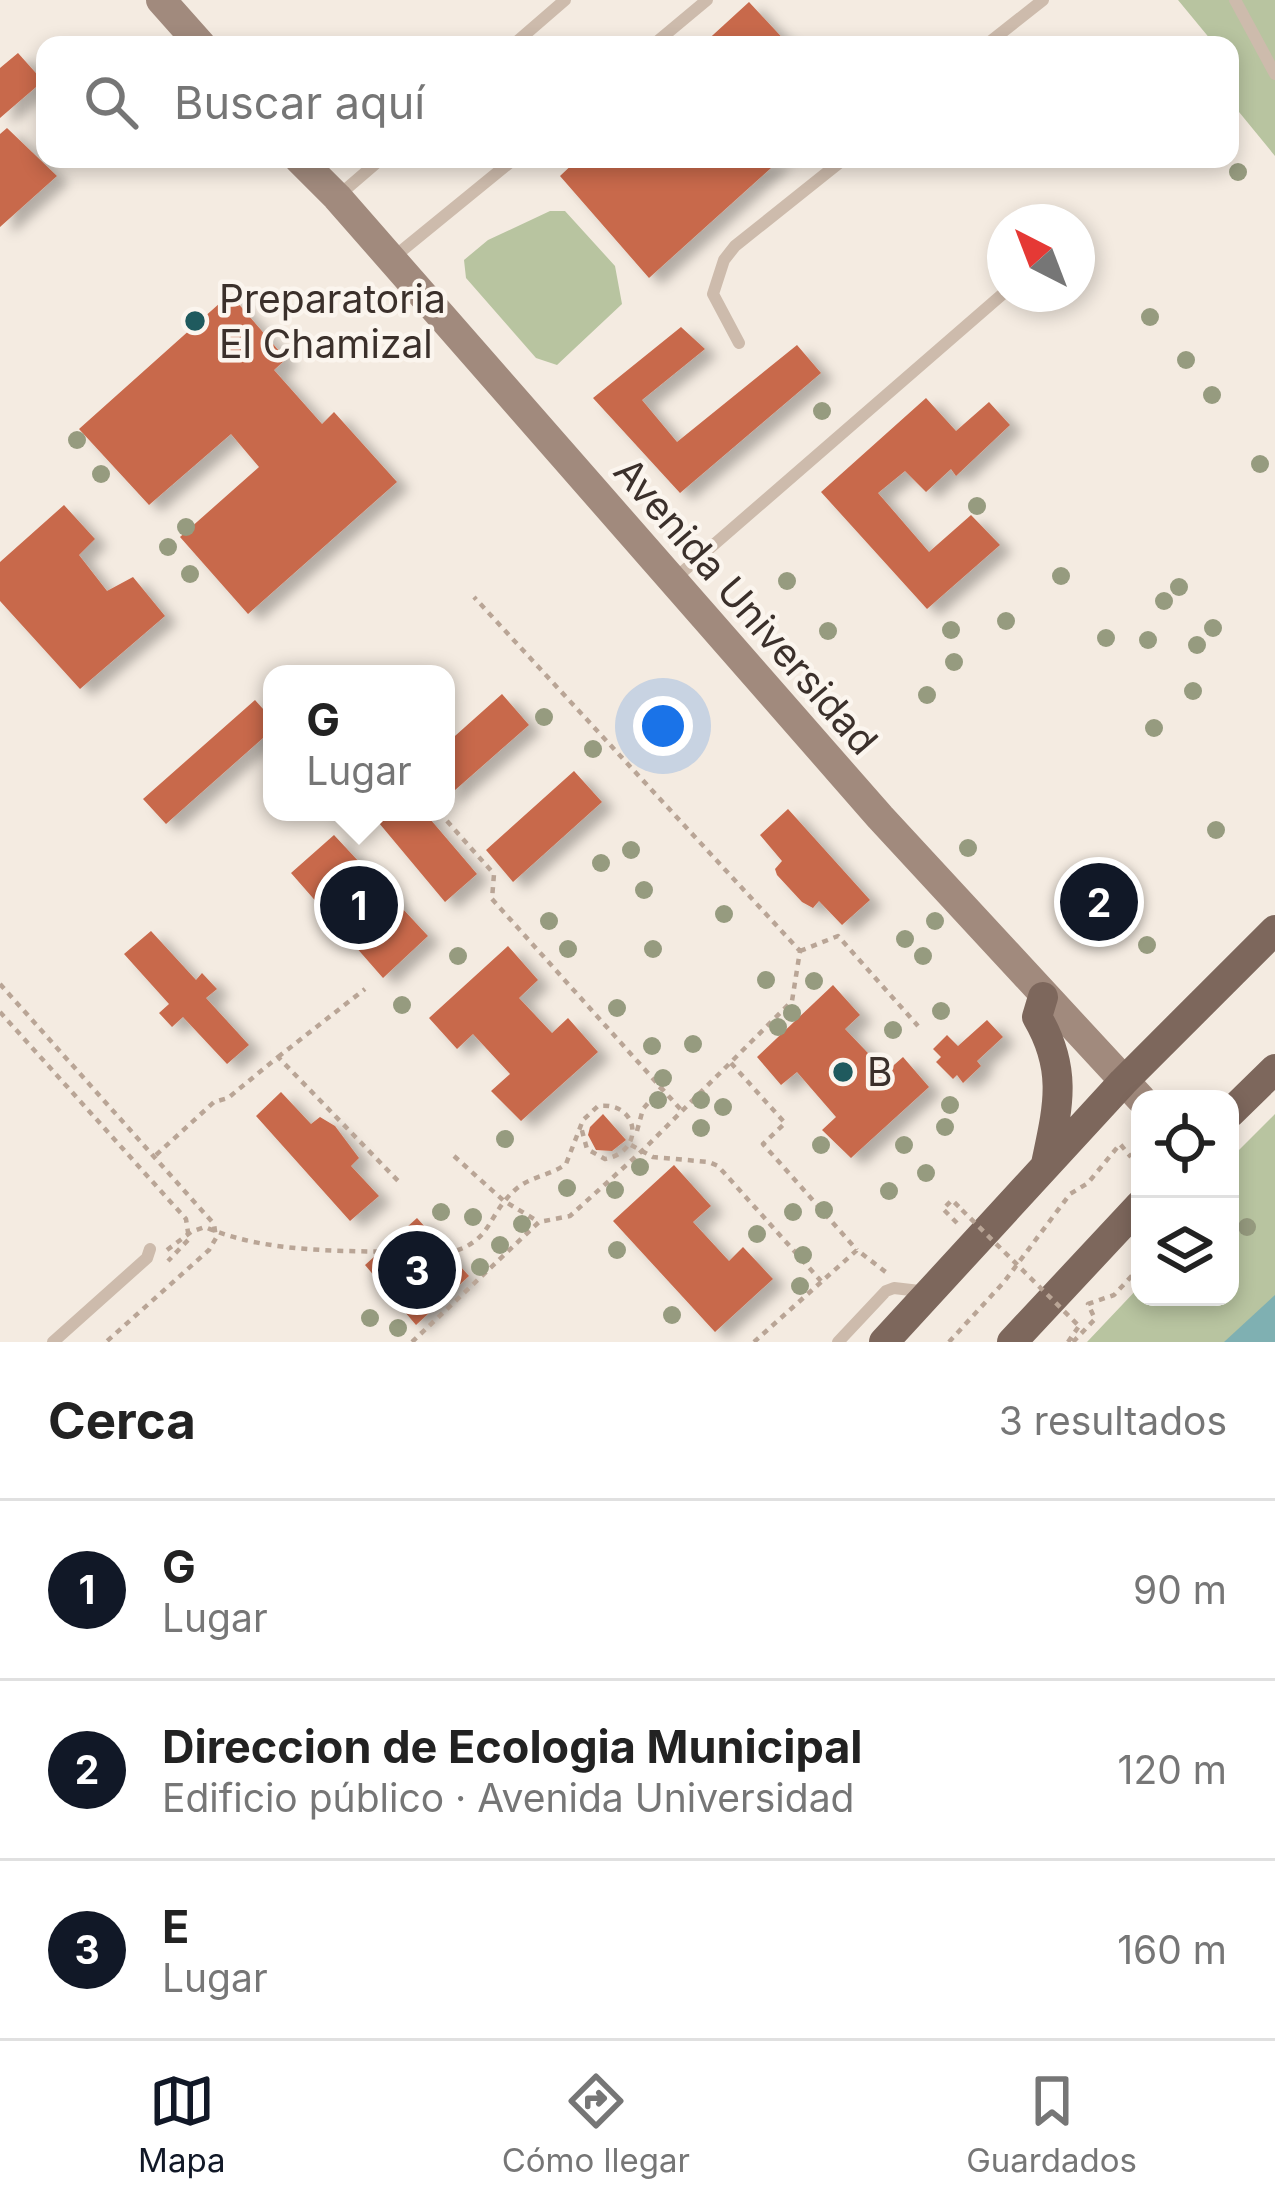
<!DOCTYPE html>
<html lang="es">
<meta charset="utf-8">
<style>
:root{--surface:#fff;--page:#f2f2f2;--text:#222;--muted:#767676;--line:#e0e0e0;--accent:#111827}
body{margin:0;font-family:Inter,sans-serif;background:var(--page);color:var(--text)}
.controls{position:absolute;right:36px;bottom:36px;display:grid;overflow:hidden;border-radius:24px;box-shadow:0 6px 18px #0003}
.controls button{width:108px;height:108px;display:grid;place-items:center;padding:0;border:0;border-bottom:3px solid var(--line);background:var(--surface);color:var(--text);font:60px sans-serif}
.compass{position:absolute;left:987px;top:204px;width:108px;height:108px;border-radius:50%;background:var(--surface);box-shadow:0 6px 18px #0003;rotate:318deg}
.you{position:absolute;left:663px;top:726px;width:42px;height:42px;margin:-30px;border:9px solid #fff;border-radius:50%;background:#1a73e8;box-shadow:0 0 0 18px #1a73e833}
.badge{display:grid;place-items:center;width:78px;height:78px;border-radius:50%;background:var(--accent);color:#fff;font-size:39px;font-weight:700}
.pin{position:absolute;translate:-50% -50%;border:6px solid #fff;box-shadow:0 3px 12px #0006}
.popup{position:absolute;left:263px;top:665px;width:192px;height:156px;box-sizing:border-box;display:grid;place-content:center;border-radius:24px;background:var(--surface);filter:drop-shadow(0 3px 9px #0005);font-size:39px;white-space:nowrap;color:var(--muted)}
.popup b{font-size:45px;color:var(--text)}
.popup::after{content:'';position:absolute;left:50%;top:100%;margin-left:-24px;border:24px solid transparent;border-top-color:var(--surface)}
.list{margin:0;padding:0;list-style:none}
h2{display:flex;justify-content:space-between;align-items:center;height:156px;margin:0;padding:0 48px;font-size:51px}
h2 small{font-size:39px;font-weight:400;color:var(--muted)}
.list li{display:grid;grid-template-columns:78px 1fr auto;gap:36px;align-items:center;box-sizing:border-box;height:180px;padding:0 48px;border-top:3px solid var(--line)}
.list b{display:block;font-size:45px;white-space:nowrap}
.list p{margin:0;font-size:39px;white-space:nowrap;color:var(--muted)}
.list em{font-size:39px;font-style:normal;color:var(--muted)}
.icon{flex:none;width:66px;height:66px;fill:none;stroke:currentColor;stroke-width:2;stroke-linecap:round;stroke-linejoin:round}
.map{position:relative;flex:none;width:1275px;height:1342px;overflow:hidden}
.search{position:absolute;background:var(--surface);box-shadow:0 6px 18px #0003;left:36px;right:36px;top:36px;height:132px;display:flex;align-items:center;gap:30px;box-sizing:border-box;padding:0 42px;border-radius:24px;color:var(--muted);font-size:45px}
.sheet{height:696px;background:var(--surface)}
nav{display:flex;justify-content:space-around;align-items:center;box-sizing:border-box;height:168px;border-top:3px solid var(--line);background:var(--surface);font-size:33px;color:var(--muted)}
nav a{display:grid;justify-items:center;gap:6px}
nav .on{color:var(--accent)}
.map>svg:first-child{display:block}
</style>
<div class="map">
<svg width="1275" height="1342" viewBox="0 0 1275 1342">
<defs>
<filter id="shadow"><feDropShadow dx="12" dy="7" stdDeviation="6" flood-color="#0004"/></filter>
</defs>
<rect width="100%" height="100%" fill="#f4ebe1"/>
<path fill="#b8c4a0" d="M1178 0H1275V156L1230 101V45H1207L1211 40Z
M550 211H565L615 266 622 304 557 365 536 358 466 278 464 260 488 240Z
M1275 1114V1342H1087L1140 1286V1297H1230V1159Z"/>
<path fill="#7fb0b2" d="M1275 1295V1342H1224Z"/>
<path fill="#c8694b" filter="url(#shadow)" d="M749 2 789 45H702Z
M18 53 43 81 0 118V68Z
M7 128 57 176 0 227V134Z
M578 159H781L649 278 560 176Z
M230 294 286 359 274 370 322 424 334 412 397 482 248 614 180 537 259 467 231 434 149 505 79 429Z
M681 327 705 349 642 400 677 442 797 345 821 373 680 493 593 398Z
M926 398 956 431 989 402 1010 425 956 476 951 469 926 492 905 471 878 493 929 552 971 515 1000 545 927 609 821 492Z
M64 505 95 539 79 555 107 591 133 577 165 616 80 689 0 601V562Z
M502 694 529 725 446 798V744Z
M255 700 272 719V730L166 824 143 799Z
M574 771 602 802 513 882 486 850Z
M788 809 870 900 842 925 819 901 813 908 802 902 777 875 775 869 782 861 760 835Z
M391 812H424L477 874 445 902 379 823Z
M334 835 428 936 383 978 291 873Z
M151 931 196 980 202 973 217 989 206 998 249 1045 227 1064 183 1017 172 1027 159 1013 169 1004 124 954Z
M508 946 538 980 519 998 552 1033 568 1018 598 1052 521 1121 491 1091 510 1074 473 1034 457 1049 429 1018Z
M833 985 860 1015 845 1029 886 1072 903 1057 929 1087 851 1158 822 1130 836 1117 797 1072 781 1085 757 1057Z
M987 1020 1003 1037 977 1061 981 1066 963 1083 957 1075 953 1079 936 1062 941 1057 933 1049 947 1035 958 1046Z
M281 1092 311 1124 320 1117 335 1126 359 1158 351 1166 379 1196 350 1221 256 1116Z
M603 1114 626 1140 612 1151 596 1150 588 1135 590 1127Z
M674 1165 711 1206 693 1222 729 1261 743 1247 773 1279 715 1332 613 1221Z
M417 1218 469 1276 416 1325 365 1265Z"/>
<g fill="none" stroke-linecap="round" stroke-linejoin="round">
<path stroke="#b9a596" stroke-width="4.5" stroke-dasharray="6 6" stroke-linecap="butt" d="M439 812 494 874 492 899 682 1111
M800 951 838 936 918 1026
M0 984 214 1224 216 1238 209 1250 106 1342
M0 1012 186 1219 189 1239 168 1261
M278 1057 365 989
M731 1063 785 1123 763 1144 857 1250
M637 1131 643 1109 662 1087
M631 1145 653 1157 709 1162 718 1166 821 1281
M156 1155 214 1102 228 1098 278 1057 402 1185
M454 1156 504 1201 539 1222
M957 1223 943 1209 952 1200 962 1210
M167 1250 191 1232 205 1227C277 1258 370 1249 448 1253 493 1242 486 1216 515 1190 530 1176 550 1176 566 1164L583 1120 598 1106C639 1101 646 1151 605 1159L587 1149 581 1127
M412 1342 539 1222 570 1216 643 1150 792 1001 800 951 474 597
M754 1342 857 1250 887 1273
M949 1342 1004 1282 1070 1194 1088 1183 1120 1144 1131 1157
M1068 1342 1079 1326
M1073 1342 1095 1319 1088 1304 1114 1295 1140 1267"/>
<path stroke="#cdbbac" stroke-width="12" d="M1235 0 1275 74
M513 45 565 0
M653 45 707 0
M986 45 1043 0
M338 196 381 159
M394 257 514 159
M739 343 713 294 724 260 735 246 844 159
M672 581 1005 292
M53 1342 147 1258 150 1249
M838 1342 886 1291 894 1288 928 1292"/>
<path stroke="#a18a7d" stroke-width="30" d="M161 0 201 45
M299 159 337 197 880 817 1141 1099"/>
<path stroke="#7d675c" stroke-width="30" d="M1043 997 1037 1017C1068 1070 1058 1107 1046 1164
M1230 1113 1275 1069
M884 1342 1123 1082 1275 930
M1012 1342 1140 1205"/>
<path stroke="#b9a596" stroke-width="4.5" stroke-dasharray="6 6" stroke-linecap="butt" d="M962 1210 1079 1326"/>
</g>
<g fill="#969b7f">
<circle cx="1238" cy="172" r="9"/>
<circle cx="277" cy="305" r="9"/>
<circle cx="1150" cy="317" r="9"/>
<circle cx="1186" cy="360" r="9"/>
<circle cx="1212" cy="395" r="9"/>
<circle cx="822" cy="411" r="9"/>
<circle cx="77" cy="440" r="9"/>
<circle cx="1260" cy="464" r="9"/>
<circle cx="101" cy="474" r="9"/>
<circle cx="977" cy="506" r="9"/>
<circle cx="186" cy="527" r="9"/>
<circle cx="168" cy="547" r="9"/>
<circle cx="190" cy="574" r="9"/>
<circle cx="1061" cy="576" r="9"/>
<circle cx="787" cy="581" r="9"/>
<circle cx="1179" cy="587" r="9"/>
<circle cx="1164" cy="601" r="9"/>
<circle cx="1006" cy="621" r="9"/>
<circle cx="1213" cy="628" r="9"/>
<circle cx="951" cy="630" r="9"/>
<circle cx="828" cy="631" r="9"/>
<circle cx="1106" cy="638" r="9"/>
<circle cx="1148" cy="640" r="9"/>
<circle cx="1197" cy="645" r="9"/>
<circle cx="954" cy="662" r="9"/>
<circle cx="1193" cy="691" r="9"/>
<circle cx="927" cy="695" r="9"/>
<circle cx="544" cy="717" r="9"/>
<circle cx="1154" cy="728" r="9"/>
<circle cx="593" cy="749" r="9"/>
<circle cx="1216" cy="830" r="9"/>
<circle cx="968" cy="848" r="9"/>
<circle cx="631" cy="850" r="9"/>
<circle cx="601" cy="863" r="9"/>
<circle cx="644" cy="890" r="9"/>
<circle cx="724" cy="914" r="9"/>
<circle cx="549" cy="921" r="9"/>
<circle cx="935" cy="921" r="9"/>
<circle cx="1098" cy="935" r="9"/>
<circle cx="905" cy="939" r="9"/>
<circle cx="1147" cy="945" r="9"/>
<circle cx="568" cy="949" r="9"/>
<circle cx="653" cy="949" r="9"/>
<circle cx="458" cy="956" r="9"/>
<circle cx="923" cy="956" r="9"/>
<circle cx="766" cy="980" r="9"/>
<circle cx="814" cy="981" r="9"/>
<circle cx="402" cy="1005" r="9"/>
<circle cx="617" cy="1008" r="9"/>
<circle cx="941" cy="1011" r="9"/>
<circle cx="792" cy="1013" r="9"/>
<circle cx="778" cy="1027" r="9"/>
<circle cx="893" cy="1030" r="9"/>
<circle cx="693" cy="1044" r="9"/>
<circle cx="652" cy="1046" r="9"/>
<circle cx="663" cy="1078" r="9"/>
<circle cx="658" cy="1100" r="9"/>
<circle cx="701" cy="1100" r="9"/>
<circle cx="950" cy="1105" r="9"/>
<circle cx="723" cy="1107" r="9"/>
<circle cx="945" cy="1127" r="9"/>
<circle cx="701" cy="1128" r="9"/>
<circle cx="505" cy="1139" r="9"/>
<circle cx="821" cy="1145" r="9"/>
<circle cx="904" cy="1145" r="9"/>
<circle cx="640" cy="1167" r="9"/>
<circle cx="926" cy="1173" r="9"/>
<circle cx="567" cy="1188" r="9"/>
<circle cx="615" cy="1190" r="9"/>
<circle cx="889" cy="1191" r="9"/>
<circle cx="824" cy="1210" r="9"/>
<circle cx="441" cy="1212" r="9"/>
<circle cx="793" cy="1212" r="9"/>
<circle cx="473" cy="1217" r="9"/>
<circle cx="522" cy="1224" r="9"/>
<circle cx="1247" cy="1227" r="9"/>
<circle cx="757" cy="1234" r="9"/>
<circle cx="500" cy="1245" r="9"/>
<circle cx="617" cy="1250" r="9"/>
<circle cx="803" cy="1255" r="9"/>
<circle cx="480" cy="1267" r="9"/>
<circle cx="800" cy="1286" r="9"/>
<circle cx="672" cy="1315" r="9"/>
<circle cx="370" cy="1318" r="9"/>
<circle cx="398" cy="1328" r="9"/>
</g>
<g fill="#1f5a5e" stroke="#fbf5ee" stroke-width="4.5">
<circle cx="195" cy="321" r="12"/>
<circle cx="843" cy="1072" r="12"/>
</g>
<g text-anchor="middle" stroke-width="9" stroke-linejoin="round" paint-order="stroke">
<g font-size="39" fill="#3b302b" stroke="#fbf5ee" text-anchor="start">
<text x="219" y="313">Preparatoria<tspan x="219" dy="45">El Chamizal</tspan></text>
<text x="867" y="1086">B</text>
</g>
<g font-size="39" fill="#3b302b" stroke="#fbf5ee">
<text transform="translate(746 606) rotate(49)" y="14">Avenida Universidad</text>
</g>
</g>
</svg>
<div class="controls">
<button><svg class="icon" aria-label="locate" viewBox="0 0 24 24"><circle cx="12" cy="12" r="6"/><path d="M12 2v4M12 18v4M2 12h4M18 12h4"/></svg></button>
<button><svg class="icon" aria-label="layers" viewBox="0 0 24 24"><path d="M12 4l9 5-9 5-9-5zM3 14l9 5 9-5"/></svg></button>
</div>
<svg class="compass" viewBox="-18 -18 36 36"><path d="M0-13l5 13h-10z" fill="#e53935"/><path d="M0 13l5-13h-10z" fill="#767676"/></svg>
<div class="you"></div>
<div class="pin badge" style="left:359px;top:905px">1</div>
<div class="popup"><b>G</b>Lugar</div>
<div class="pin badge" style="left:1099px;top:902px">2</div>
<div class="pin badge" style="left:417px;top:1270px">3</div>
<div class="search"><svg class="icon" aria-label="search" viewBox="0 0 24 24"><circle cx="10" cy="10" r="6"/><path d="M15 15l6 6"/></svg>Buscar aquí</div>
</div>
<section class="sheet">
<h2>Cerca<small>3 resultados</small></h2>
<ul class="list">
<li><span class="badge">1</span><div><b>G</b><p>Lugar</p></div><em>90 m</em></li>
<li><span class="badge">2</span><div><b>Direccion de Ecologia Municipal</b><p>Edificio público · Avenida Universidad</p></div><em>120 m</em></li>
<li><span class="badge">3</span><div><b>E</b><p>Lugar</p></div><em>160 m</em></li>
</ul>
</section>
<nav>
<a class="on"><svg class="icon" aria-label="map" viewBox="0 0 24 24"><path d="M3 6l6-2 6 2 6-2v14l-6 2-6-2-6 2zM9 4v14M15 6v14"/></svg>Mapa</a>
<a><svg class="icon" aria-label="directions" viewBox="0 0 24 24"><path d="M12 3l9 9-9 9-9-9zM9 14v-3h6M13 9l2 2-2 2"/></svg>Cómo llegar</a>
<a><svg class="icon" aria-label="saved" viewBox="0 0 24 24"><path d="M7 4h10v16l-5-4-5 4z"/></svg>Guardados</a>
</nav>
